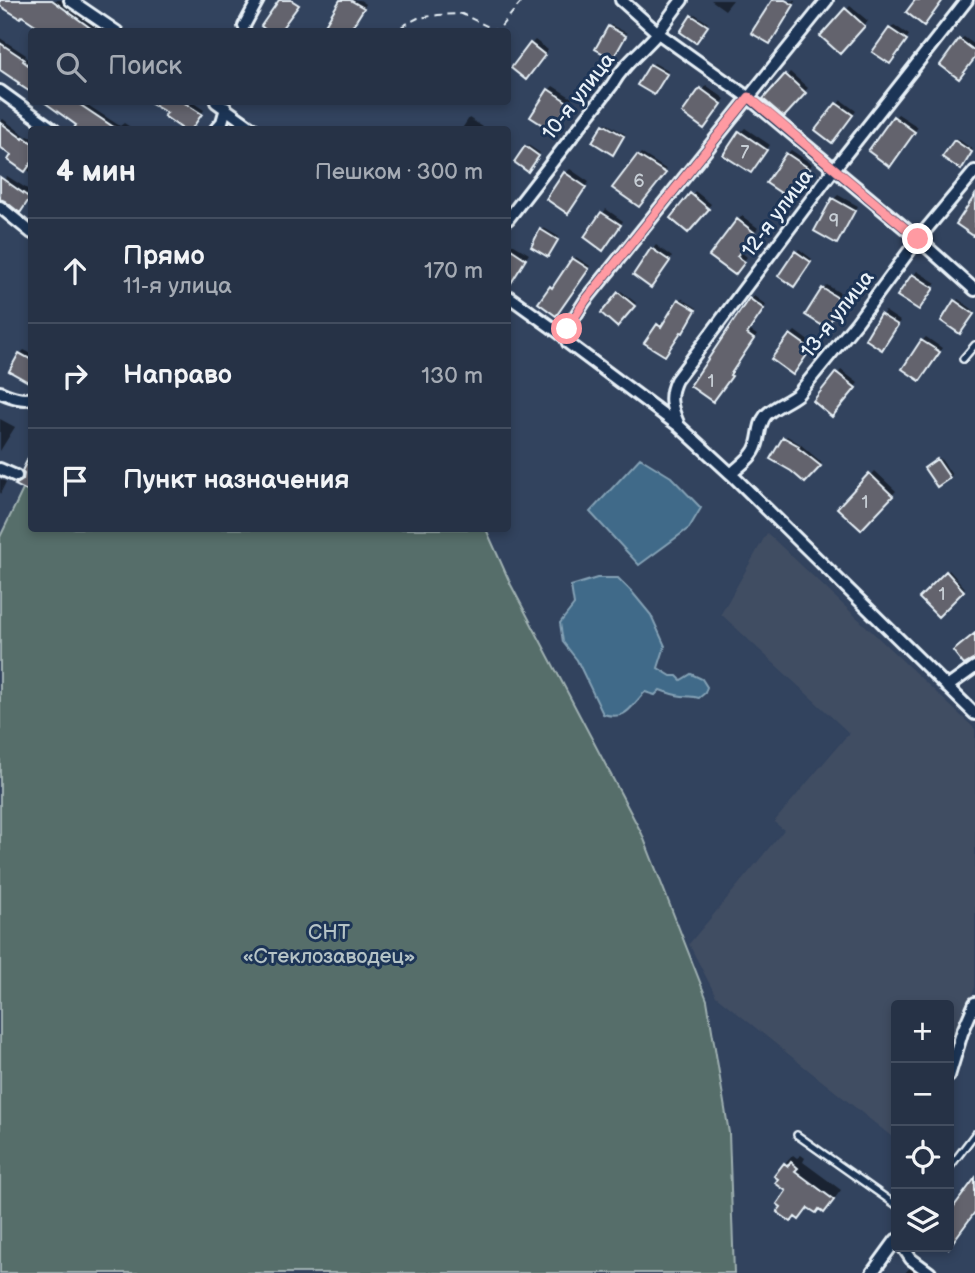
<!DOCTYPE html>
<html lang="ru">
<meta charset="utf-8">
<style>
:root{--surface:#263246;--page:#323e51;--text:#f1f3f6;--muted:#a4aab3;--line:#424d5f}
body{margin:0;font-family:"Balsamiq Sans",sans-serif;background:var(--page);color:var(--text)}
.controls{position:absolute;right:21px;bottom:21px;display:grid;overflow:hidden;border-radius:7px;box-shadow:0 4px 10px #0003}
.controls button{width:63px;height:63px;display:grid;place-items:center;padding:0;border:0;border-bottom:2px solid var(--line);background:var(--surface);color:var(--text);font:35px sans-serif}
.stop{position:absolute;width:21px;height:21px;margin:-16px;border:5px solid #ff9aa2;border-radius:50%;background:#fff}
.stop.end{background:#ff9aa2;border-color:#fff;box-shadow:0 2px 7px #0008}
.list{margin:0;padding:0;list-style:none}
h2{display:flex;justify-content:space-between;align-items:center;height:91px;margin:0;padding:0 28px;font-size:30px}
h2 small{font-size:23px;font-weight:400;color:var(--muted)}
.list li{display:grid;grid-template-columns:46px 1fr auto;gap:21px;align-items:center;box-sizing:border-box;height:105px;padding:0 28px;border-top:2px solid var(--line)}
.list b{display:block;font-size:26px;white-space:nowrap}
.list p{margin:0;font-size:23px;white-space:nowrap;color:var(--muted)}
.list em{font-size:23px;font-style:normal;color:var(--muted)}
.icon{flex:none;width:38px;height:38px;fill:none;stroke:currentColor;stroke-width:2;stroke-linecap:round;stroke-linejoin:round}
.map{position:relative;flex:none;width:975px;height:1273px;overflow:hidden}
.search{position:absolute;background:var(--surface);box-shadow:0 4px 10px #0003;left:28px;top:28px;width:483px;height:77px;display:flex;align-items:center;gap:18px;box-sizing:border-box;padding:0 24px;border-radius:7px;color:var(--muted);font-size:26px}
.panel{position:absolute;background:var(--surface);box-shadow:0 4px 10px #0003;left:28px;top:126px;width:483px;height:406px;border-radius:7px}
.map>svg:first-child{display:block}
</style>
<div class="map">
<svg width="975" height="1273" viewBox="0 0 975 1273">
<rect width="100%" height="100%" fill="#32435e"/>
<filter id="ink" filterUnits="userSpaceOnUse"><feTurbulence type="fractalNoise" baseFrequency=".0143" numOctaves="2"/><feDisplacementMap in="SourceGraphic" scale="14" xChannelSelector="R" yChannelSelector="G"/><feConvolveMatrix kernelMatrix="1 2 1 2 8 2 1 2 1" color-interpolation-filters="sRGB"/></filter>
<g filter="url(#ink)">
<path fill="#414d62" d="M767 533 975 729V987L949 1053V1005H896V1140L716 996 689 944 784 830 774 822 849 733 721 614Z"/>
<path fill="#566e6a" stroke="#9fb0b1" stroke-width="2" d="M31 473 32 528 486 529 511 585 642 834 707 1000 729 1133 734 1273H0V537Z"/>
<path fill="#416b89" stroke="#84a1b5" stroke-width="2" d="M640 458 671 477 701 508 689 528 639 565 590 512Z
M597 578H618L632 592 651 615 665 646 658 668 671 676H677L681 680 691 674 702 679 707 687 705 693 699 698C693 696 689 697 682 696 674 695 668 693 660 690L655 695 645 692C630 707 627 721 603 714L577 660 563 642 560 623 574 605 571 586Z"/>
<path fill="#0007" d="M2 0H61L107 32H49L23 14 0 4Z
M342 0H360L366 4 349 32Z
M711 0H733L725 10Z
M774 0 796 1 773 38Z
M850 6 868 21 840 51 823 36Z
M695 14 708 23 698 38 693 16Z
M611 25 627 33 615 54 609 27Z
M894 25 909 35 894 58 890 29Z
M964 37 975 45V57L960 40Z
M0 38 26 55 25 57 32 63V91L0 67Z
M535 40 548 50 530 74 531 44Z
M654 63 668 71 656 91 652 65Z
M790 72 808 88 784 115 766 99Z
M706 85 725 99 708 122 685 113Z
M553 86 572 98 555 125 549 90Z
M841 100 856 111 836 136 818 129Z
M46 102H83L120 126 124 123 135 130H80L79 124Z
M151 102H192L204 110 193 127Z
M898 114 918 127 894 160V118Z
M469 118 483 127 482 130H461Z
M3 119 27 137 28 136 32 138V173L11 159 14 155 0 145V122Z
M606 123 625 134 615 150 604 125Z
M745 128 770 145 751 171 741 132Z
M958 139 973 150 963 165 955 141Z
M528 145 540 153 530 167 516 161Z
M791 150 812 164 794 193 787 154Z
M641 153 667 170 638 204 615 188Z
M570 169 589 182 572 208 566 173Z
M7 176 32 192V196L24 207 0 198V185Z
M695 191 711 204 692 227V195Z
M838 195 858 206 840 238 834 199Z
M606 209 623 221 607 245 586 237Z
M742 216 758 228 740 251 747 257 734 273 738 220Z
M544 228 559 237 550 252 542 230Z
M509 242 529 254 512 278 508 275V243Z
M656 245 672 257 655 282 653 249Z
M799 249 812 259 796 282 780 275Z
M576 257 590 266 558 311 551 288 553 285 555 287Z
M917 271 936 283 922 304 900 295Z
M827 285 845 296 826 325 823 289Z
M621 291 636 303 617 325 603 312Z
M754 296 766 305 749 330 757 335 732 370 734 372 716 397 750 299Z
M681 298 697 308 685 328 681 330 667 352 658 325 661 323 664 325Z
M958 299 975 311 962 330 943 320Z
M885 311 900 321 886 344 882 315Z
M795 331 814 345 797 369 791 335Z
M926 337 942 348 920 379 922 341Z
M24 350 32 354V382L20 354Z
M841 370 858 383 836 410 838 374Z
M0 419 15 427 0 451Z
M787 436 800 444 822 463 805 481 785 438Z
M940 458 952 475 949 477 929 466Z
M875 471 896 491 861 528 840 507Z
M0 479 6 482 0 494Z
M949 570 965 588 938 614 921 598Z
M793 1155 797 1158 801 1155 805 1158 803 1162 841 1190 832 1202 810 1206 799 1218 788 1191 785 1164Z
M917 1260 934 1273H905Z"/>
<path fill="#63646d" stroke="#e8f1f8" stroke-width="2" d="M0 0H52L96 32H46L22 16 20 18 0 6Z
M279 0H291L299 5 279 32H268L261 26Z
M340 0H350L364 8 349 32H329L323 28Z
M772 0H785L794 5 770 44 751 33Z
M915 0H943L924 26 906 12Z
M845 8 865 26 840 54 820 36Z
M691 15 708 26 696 43 680 32Z
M608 26 626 36 613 59 595 49Z
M889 28 907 40 890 64 872 52Z
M959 39 975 51V58L959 79 940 65Z
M0 43 24 59 23 61 32 68V93L18 84 19 83 0 70Z
M530 43 545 55 526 80 511 68Z
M650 64 667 74 654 95 637 85Z
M785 74 806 93 784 117 763 99Z
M700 88 722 104 704 129 682 113Z
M548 89 569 103 552 131 530 117Z
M44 102H76L118 130H73L76 125Z
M148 102H183L202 114 191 130H184L164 116 167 113Z
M836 103 853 115 832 143 815 130Z
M893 116 915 132 890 167 868 151Z
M0 122 23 139 24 137 32 143V162L25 172 8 160 11 155 0 147Z
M603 124 624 136 613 155 592 142Z
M739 131 767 150 751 173 723 155Z
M954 140 972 152 961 170 942 157Z
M525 146 539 156 528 172 514 162Z
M786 153 810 169 790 199 766 183Z
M637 155 666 173 639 207 612 188Z
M564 172 586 187 568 214 546 199Z
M0 177 30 198 20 213 5 201 0 199Z
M690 193 709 209 688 233 670 218Z
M975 195V237L956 224Z
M832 198 855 211 837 244 814 231Z
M601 212 621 225 603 251 584 237Z
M737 219 755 233 737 256 745 262 735 275 709 256Z
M540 229 558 240 548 257 531 247Z
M508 247 526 259 508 288Z
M651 248 670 261 651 288 633 275Z
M795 251 811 262 794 287 778 276Z
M572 258 589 269 556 316 538 303 550 286 552 288Z
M912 274 934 288 919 310 897 296Z
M822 288 843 301 826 328 805 315Z
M618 292 635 306 617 327 601 313Z
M749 298 764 309 747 334 754 339 730 375 732 376 713 402 690 386Z
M678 299 696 310 683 333 681 332 665 356 644 343 657 324 661 327Z
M954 300 974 314 960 334 941 321Z
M880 314 898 325 882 350 865 339Z
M790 334 811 349 793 375 771 359Z
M921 340 940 352 920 381 902 369Z
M19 353 32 360V384L9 371Z
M836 372 856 388 832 417 813 401Z
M783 437 799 446 798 448 821 466 805 483 791 471 770 459Z
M32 450V481L27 491 15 485 23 480 24 474 22 471Z
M937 459 950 478 937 487 924 468Z
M869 473 893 496 861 530 837 508Z
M946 571 964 591 938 617 919 598Z
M975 633V659L964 665 953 651Z
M791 1162 798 1168 795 1171 834 1200 824 1213 819 1209 816 1213 808 1208 799 1220 795 1217 791 1222 777 1212 781 1207 777 1204 786 1191 775 1183 778 1179 774 1176 784 1163 788 1166Z
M975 1178V1212L949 1247V1213Z"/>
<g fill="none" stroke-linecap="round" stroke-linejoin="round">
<g stroke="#e8f1f8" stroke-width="10">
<path id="lane" d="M963 359 975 345
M797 1135 896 1205
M949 1168 975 1134"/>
</g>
<g stroke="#e8f1f8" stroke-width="16">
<path id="street" d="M70 0 117 32
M621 0 658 33 749 98 918 239 975 290
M244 26 258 0
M0 91 54 130
M216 102 255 130
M215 130 222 122 226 108
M0 207 32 233
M508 219 612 85C624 64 640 53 656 35 665 24 673 11 682 0
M508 296 565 337 568 343 679 426 731 474 975 714
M565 337 567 329 585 301 827 0
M0 392C10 396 21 401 32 398
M678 423C671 407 668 396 676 380L834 169 967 0
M0 469 16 476
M731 474C738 467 749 460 754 451 761 440 757 426 766 415 775 406 788 402 798 394L857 322 918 239 975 171
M947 687 975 667
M949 1076 962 1033 975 1003
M903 1247 911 1259 930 1273
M872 1273 896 1240"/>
</g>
<path stroke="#e8f1f8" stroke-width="2" stroke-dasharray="7 5" stroke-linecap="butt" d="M391 32 418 18 438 15 462 14 497 31 523 0"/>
<use href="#lane" stroke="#1d3557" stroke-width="5"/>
<use href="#street" stroke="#1d3557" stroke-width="10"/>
</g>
</g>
<g fill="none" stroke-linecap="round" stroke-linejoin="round" filter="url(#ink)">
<path stroke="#ff9aa2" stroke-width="9" d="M567 329 585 301 749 97 918 239"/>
</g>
<g text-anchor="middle" stroke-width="6" stroke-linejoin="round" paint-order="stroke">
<g font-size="18" fill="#c7ced5">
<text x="745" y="158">7</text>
<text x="639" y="187">6</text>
<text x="834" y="227">9</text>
<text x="711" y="387">1</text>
<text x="865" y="508">1</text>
<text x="942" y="600">1</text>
</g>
<g font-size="21" fill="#e8f1f8" stroke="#1d3557">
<text transform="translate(578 96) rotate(-52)" y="7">10-я улица</text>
<text transform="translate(777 213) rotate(-53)" y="7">12-я улица</text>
<text transform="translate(837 314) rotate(-52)" y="7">13-я улица</text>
</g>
<g font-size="21" fill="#b5c3c6" stroke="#1d3557">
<text x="329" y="939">СНТ<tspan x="329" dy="24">«Стеклозаводец»</tspan></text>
</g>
</g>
</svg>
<div class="controls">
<button>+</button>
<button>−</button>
<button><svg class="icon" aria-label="locate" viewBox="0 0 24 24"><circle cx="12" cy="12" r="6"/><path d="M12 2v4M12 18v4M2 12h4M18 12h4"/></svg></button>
<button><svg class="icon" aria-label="layers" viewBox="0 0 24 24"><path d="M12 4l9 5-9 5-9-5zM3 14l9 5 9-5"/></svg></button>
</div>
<div class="stop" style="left:567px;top:329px"></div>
<div class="stop end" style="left:918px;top:239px"></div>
<div class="search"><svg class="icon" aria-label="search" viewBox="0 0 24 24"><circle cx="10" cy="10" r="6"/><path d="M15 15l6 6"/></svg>Поиск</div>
<section class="panel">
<h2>4 мин<small>Пешком · 300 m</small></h2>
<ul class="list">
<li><svg class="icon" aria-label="ahead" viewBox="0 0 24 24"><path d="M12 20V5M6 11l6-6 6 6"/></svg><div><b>Прямо</b><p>11-я улица</p></div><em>170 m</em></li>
<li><svg class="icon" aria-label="right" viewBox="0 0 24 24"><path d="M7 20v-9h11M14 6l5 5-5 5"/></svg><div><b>Направо</b></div><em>130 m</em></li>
<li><svg class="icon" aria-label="arrive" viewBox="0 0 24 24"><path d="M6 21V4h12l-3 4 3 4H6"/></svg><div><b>Пункт назначения</b></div></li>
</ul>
</section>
</div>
